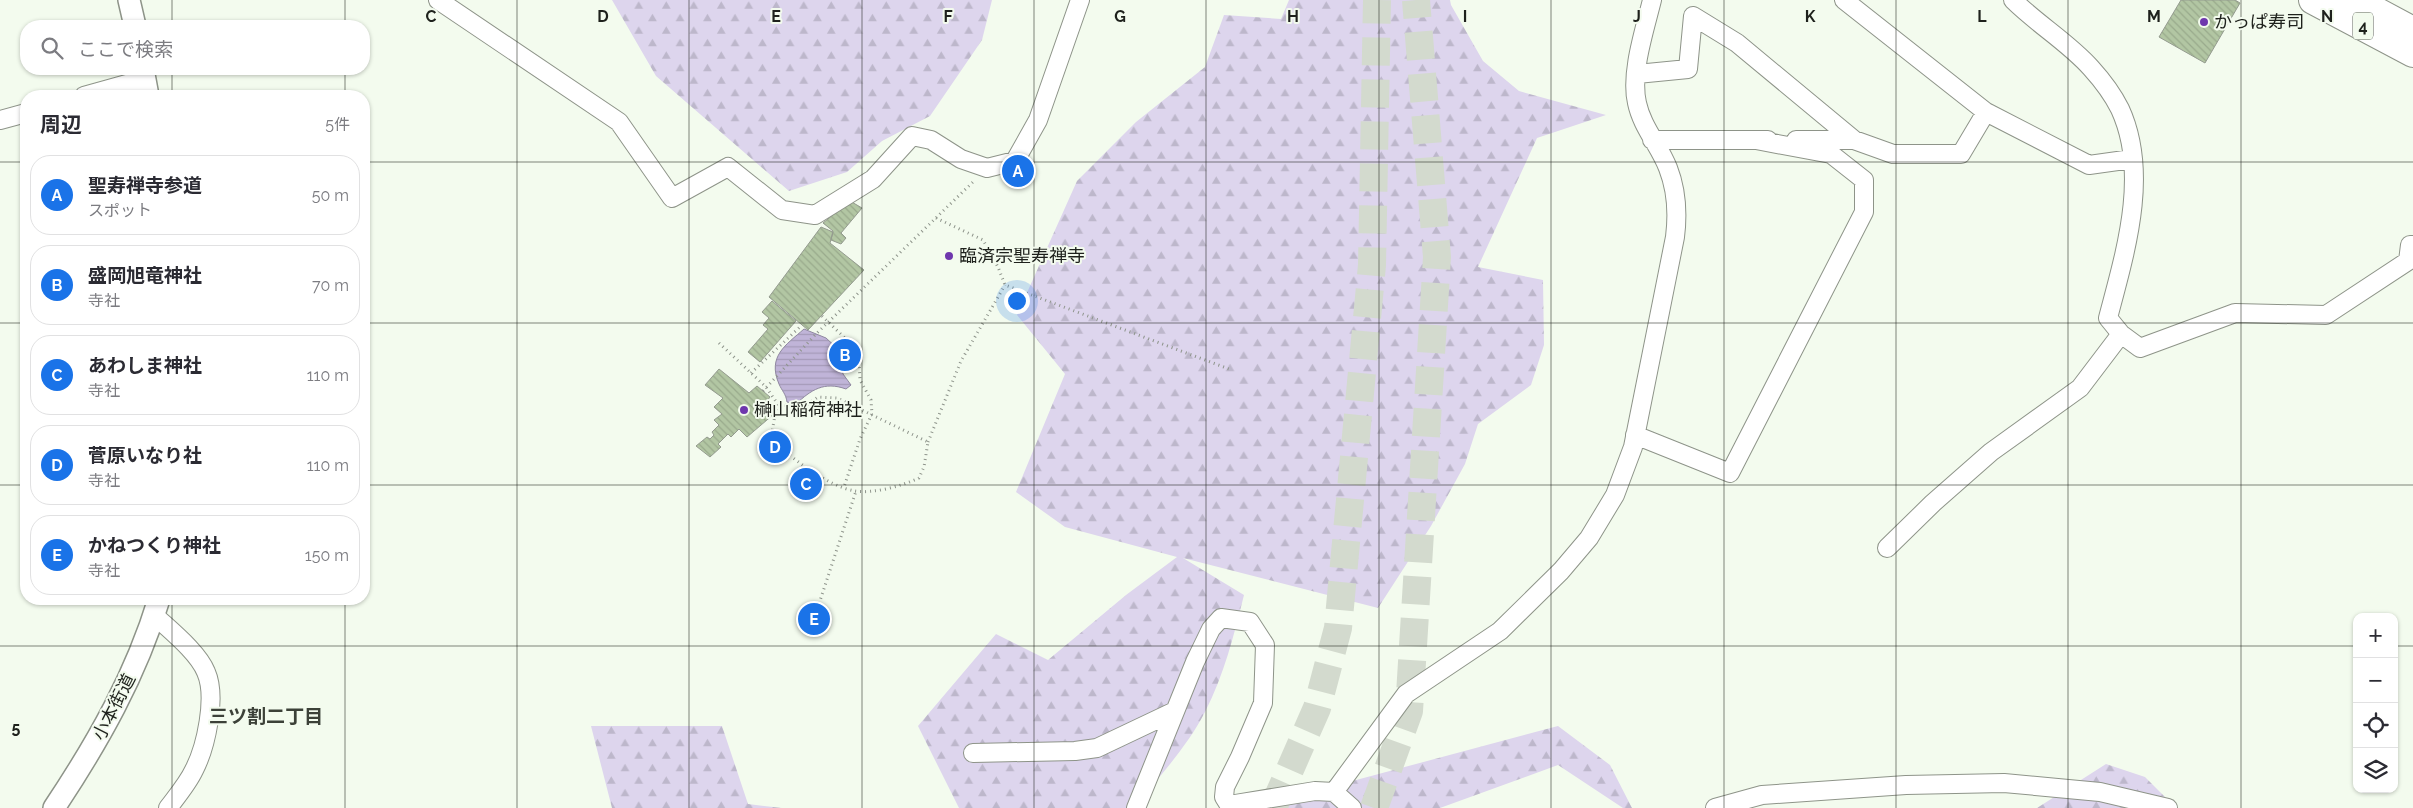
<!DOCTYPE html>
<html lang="ja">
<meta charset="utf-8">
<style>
:root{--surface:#fff;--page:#f2f2f3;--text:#2b2b33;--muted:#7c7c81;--line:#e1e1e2;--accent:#1a73e8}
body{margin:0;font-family:Raleway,"Noto Sans JP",sans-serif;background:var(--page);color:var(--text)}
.controls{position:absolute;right:15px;bottom:15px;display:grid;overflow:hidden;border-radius:10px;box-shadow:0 1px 4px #0004}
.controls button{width:45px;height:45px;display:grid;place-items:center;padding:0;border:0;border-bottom:1px solid var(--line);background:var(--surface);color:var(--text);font:25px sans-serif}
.you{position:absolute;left:1016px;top:300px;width:18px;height:18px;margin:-12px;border:4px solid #fff;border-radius:50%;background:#1a73e8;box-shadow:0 0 0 8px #1a73e833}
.badge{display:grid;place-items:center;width:32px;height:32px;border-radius:50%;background:var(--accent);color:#fff;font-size:16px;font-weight:700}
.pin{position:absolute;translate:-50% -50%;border:2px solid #fff;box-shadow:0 1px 5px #0006}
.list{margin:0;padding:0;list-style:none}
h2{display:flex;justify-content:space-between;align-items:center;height:65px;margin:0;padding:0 20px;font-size:21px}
h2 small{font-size:16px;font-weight:400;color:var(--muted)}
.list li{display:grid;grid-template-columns:32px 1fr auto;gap:15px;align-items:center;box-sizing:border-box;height:80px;margin:0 10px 10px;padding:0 10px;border:1px solid var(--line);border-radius:20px}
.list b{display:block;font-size:19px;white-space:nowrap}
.list p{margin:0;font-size:16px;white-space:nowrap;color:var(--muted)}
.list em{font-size:16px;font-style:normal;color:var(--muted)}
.icon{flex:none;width:28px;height:28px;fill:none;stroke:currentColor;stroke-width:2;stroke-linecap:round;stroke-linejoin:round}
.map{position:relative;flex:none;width:2413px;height:808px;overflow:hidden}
.search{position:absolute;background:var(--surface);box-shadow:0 1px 4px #0004;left:20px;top:20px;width:350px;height:55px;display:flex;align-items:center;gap:12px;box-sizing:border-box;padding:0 18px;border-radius:20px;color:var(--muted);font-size:19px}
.panel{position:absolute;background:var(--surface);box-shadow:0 1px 4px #0004;left:20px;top:90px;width:350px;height:515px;border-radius:20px}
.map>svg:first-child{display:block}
</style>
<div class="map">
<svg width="2413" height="808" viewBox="0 0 2413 808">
<defs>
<pattern id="forest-firs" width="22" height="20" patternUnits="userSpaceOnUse" patternTransform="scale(1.25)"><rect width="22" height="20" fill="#ddd5ed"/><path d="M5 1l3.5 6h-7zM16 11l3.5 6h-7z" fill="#bdb7cb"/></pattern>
<pattern id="water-rules" width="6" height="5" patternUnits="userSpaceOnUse" patternTransform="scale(1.25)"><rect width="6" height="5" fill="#c0b4d8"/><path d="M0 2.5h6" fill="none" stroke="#a59ab9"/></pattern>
<pattern id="building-back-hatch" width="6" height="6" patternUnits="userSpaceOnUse" patternTransform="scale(1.25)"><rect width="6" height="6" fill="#b2c6a3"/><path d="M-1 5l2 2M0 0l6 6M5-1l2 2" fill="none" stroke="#99aa8c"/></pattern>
</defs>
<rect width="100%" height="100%" fill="#f3fbee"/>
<path fill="url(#forest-firs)" d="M612 0H992L982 40 930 116 882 141 847 172 789 191 656 76Z
M1289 0H1450L1451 5 1483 61 1519 91 1606 115 1537 138 1478 267 1543 280 1544 345 1531 385 1478 424 1465 464 1431 526 1378 608 1183 558 1244 595C1234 635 1224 675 1205 712 1187 747 1158 778 1134 808H959L918 726 996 634 1048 660 1126 595 1177 557 1065 527 1016 492 1065 374 1017 315 1077 181 1136 122 1205 67 1224 15 1281 19Z
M591 726H722L748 804 782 808H612Z
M1558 726 1610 765 1632 808H1623L1558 765 1440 808H1264L1315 791Z
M2106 764 2145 777 2176 808H2037Z"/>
<path fill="url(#water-rules)" stroke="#8f88a0" d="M804 329 826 338 838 349 843 374 851 385 846 389C824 381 811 390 796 404L787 402C786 394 782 391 779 384 767 356 786 345 804 329Z"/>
<path fill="url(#building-back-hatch)" stroke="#949b8f" d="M2181 0H2235L2240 3 2205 63 2159 37Z
M850 201 862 208 841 233 846 238 841 244 831 240 833 231 823 223Z
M821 227 833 232 830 243 864 270 808 330 769 297Z
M772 301 796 321 760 362 748 352 768 329 763 325 769 318 762 312Z
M719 369 749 393 757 386 770 397 764 405 774 414 747 437 739 429 731 437 728 434 718 444 721 447 710 457 696 446 707 437 710 439 714 435 712 432 719 425 714 420 722 414 714 407 723 398 705 385Z
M810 611 821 614 818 626 806 623Z"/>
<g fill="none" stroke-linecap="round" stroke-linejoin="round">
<path stroke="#d3dace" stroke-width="28" stroke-dasharray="28 14" stroke-linecap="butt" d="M1273 808 1317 708 1338 628 1372 265 1377 0
M1374 808 1409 711 1437 257 1416 0"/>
<g stroke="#8e9489" stroke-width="20">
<path id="minor" d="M438 0 619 122 672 198 728 167 782 210 815 215 873 179 912 136 931 140 961 159 987 168 1015 161 1038 120 1080 0
M1844 0 1986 112 2089 165 2132 159
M1637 74 1688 69 1693 16 1737 43 1854 140
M84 96 145 79
M0 120 26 113
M1652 140H1768
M1796 140H1854L1893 154H1961L1986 112
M2121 334 2140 348 2235 313 2326 315 2408 261 2410 245H2413
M1635 435 1730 473 1864 212V180L1831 154 1756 140
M1887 548 1933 503 1991 452 2080 388 2121 334 2108 318C2125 253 2150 174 2120 109 2113 95 2101 79 2091 68 2069 43 2037 24 2013 0
M154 615C170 630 198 652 206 672 217 697 206 747 194 770 188 783 177 796 168 808
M973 753 1075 751 1097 748 1175 711
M1334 792 1406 694 1500 631 1561 571 1589 538 1615 495 1633 447 1675 237C1678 213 1677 191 1668 168 1659 145 1642 127 1637 103 1630 73 1645 29 1652 0
M1136 808 1195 662 1211 629 1221 618 1250 622 1265 645 1263 703 1240 757 1225 787 1224 797 1229 805 1315 791 1334 792 1352 808
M1715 808 1762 795 1906 785 2004 783 2100 792 2168 808"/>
</g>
<g stroke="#8e9489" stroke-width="24">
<path id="tertiary" d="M129 0 135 26
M143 69 148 96
M54 808C98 742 136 675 159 599"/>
</g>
<g stroke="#8e9489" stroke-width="30">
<path id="trunk" d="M2313 0 2413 53
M2355 0 2411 30"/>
</g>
<path stroke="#8e948b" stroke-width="3" stroke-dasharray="1 4" stroke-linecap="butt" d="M936 218 983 240 998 267 1005 285 1229 369
M822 316 848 341 859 361 860 380 871 400 872 414 860 439 844 487
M719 343 766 387 777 403 771 438C789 457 829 487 855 491 873 494 902 486 919 478L924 467 928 442 837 398 818 397 801 409 777 403
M751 373 802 325
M763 391 816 334 974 181
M928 442 961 361 1005 285
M816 613 856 491"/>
<use href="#minor" stroke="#fff" stroke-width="18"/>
<use href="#tertiary" stroke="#fff" stroke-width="21"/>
<use href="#trunk" stroke="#fff" stroke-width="28"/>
</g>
<path fill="none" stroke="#1e211c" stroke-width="1" stroke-opacity="0.55" d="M172 0V26M345 0V26M517 0V808M689 0V808M862 0V808M1034 0V808M1206 0V808M1379 0V808M1551 0V808M1724 0V808M1896 0V808M2068 0V808M2241 0V808M172 69V96M345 69V96M0 162H26M364 162H2413M0 323H26M364 323H2413M0 485H26M364 485H2413M172 599V808M345 599V808M0 646H2357M2394 646H2413"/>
<g fill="#6e37ad" stroke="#f3fbee" stroke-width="2">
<circle cx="2204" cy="22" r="5"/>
<circle cx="949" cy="256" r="5"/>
<circle cx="744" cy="410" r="5"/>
</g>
<g text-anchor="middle" stroke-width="4" stroke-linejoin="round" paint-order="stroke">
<rect fill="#f3fbee" stroke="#5e625b" stroke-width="1" x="2353" y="12.5" width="20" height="27" rx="4"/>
<g font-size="16" font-weight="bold" fill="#1e211c">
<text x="2363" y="32">4</text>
</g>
<g font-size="18" fill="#1e211c" stroke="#f3fbee" text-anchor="start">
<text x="2214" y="28">かっぱ寿司</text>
<text x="959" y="262">臨済宗聖寿禅寺</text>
<text x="754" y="416">榊山稲荷神社</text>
</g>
<g font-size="18" fill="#1e211c" stroke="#f3fbee">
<text transform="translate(114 707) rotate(-63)" y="6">小本街道</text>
</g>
<g font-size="19" font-weight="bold" fill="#3c4138" stroke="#f3fbee">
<text x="266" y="723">三ツ割二丁目</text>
</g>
</g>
<g font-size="16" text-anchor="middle" font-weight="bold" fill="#1e211c" stroke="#f3fbee" stroke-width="4" stroke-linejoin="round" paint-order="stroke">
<text x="431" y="22">C</text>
<text x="603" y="22">D</text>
<text x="776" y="22">E</text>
<text x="948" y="22">F</text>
<text x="1120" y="22">G</text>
<text x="1293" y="22">H</text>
<text x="1465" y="22">I</text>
<text x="1637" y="22">J</text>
<text x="1810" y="22">K</text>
<text x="1982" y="22">L</text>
<text x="2154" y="22">M</text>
<text x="2327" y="22">N</text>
<text x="16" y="733">5</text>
</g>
</svg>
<div class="controls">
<button>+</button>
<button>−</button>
<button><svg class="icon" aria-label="locate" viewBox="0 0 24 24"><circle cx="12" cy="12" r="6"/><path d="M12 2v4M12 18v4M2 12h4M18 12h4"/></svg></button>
<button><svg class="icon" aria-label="layers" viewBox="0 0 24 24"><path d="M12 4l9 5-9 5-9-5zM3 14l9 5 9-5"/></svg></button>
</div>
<div class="you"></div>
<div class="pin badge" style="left:1018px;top:171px">A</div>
<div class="pin badge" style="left:845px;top:355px">B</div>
<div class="pin badge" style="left:806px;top:484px">C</div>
<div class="pin badge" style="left:775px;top:447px">D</div>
<div class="pin badge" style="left:814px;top:619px">E</div>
<div class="search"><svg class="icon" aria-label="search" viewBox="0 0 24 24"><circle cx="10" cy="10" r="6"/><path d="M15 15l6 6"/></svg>ここで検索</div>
<section class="panel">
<h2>周辺<small>5件</small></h2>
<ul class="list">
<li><span class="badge">A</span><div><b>聖寿禅寺参道</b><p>スポット</p></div><em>50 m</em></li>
<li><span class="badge">B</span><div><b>盛岡旭竜神社</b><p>寺社</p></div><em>70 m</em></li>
<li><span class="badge">C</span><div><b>あわしま神社</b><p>寺社</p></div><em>110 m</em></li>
<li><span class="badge">D</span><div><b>菅原いなり社</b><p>寺社</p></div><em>110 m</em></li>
<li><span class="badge">E</span><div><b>かねつくり神社</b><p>寺社</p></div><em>150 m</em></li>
</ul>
</section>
</div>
